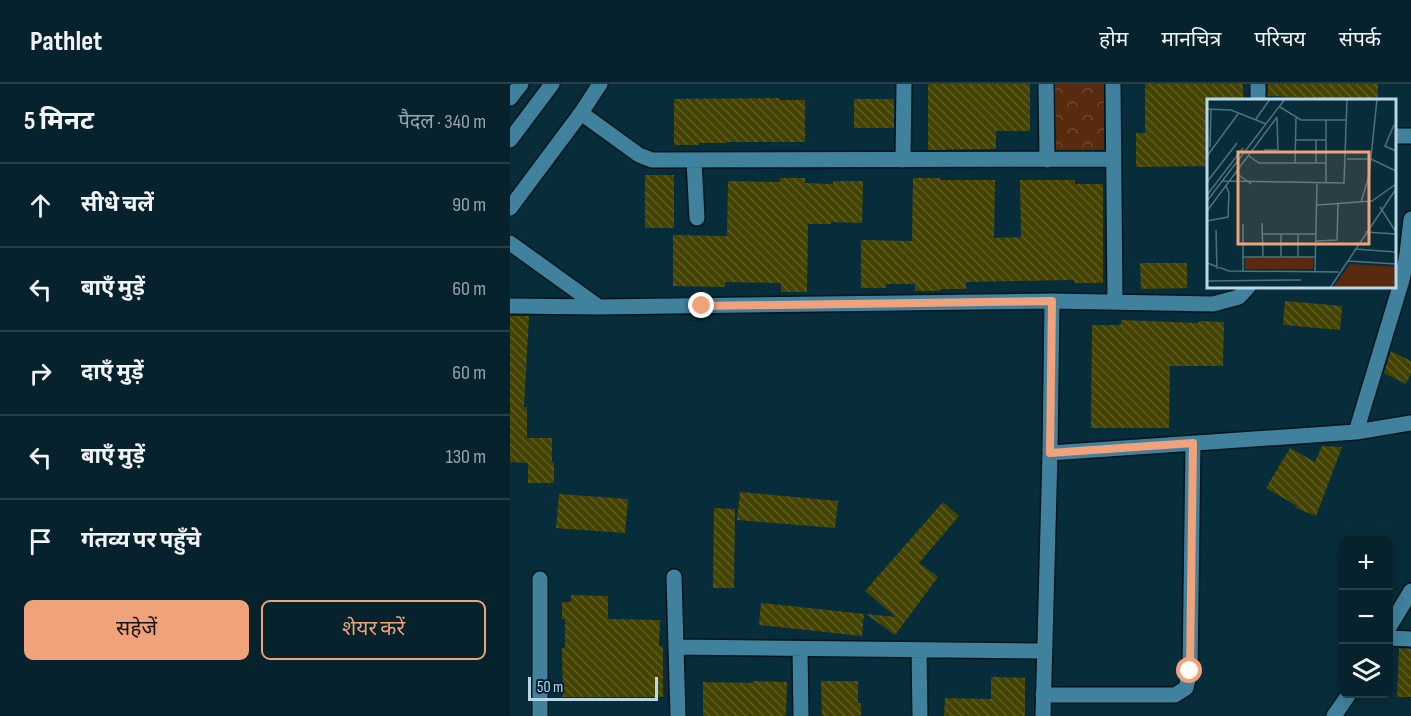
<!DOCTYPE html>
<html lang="hi">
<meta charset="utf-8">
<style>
:root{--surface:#06222c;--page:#142f38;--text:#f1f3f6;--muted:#98a4a9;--line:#273f48;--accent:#f0a27a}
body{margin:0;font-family:"Sofia Sans Condensed","Noto Sans Devanagari",sans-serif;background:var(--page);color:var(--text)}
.controls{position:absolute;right:18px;bottom:18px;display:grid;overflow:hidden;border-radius:9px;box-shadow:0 3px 15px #0003}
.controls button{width:54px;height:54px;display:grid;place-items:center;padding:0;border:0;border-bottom:2px solid var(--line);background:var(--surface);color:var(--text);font:30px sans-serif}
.scale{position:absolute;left:18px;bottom:15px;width:130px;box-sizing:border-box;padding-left:6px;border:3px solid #b9d8e7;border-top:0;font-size:16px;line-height:21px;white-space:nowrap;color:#b9d8e7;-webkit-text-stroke:4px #002330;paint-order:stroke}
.stop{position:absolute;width:18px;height:18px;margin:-14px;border:4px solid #f0a27a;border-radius:50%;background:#fff}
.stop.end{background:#f0a27a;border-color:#fff;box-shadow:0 2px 6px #0008}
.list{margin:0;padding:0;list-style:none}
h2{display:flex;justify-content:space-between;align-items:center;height:78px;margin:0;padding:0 24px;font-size:26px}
h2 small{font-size:20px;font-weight:400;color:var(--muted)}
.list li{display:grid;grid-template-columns:39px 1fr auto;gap:18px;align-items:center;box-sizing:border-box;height:84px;padding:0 24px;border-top:2px solid var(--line)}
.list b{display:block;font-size:22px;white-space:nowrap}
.list em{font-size:20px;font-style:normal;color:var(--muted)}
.actions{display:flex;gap:12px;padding:18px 24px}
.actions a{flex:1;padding:14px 0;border:2px solid var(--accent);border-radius:9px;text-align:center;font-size:21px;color:var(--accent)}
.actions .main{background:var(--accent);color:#111}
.icon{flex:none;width:33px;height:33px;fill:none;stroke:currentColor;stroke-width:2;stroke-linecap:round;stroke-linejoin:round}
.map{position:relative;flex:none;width:901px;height:632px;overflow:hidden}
header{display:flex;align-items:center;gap:36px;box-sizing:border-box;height:84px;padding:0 30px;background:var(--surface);border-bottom:2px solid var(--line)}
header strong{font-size:28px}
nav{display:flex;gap:33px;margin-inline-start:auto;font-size:21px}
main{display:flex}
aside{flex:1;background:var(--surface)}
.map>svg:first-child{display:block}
</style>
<header>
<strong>Pathlet</strong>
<nav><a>होम</a><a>मानचित्र</a><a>परिचय</a><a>संपर्क</a></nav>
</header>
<main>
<aside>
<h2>5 मिनट<small>पैदल · 340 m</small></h2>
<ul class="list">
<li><svg class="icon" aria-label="ahead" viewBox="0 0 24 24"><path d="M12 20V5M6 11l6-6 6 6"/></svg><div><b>सीधे चलें</b></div><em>90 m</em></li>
<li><svg class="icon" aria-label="left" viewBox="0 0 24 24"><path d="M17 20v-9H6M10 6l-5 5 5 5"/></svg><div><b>बाएँ मुड़ें</b></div><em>60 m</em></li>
<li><svg class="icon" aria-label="right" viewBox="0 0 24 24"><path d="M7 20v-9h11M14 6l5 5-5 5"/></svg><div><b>दाएँ मुड़ें</b></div><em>60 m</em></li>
<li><svg class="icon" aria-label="left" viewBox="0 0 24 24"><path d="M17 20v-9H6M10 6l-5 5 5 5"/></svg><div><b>बाएँ मुड़ें</b></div><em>130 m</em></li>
<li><svg class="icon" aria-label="arrive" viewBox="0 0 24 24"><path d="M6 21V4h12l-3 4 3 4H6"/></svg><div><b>गंतव्य पर पहुँचे</b></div></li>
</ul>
<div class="actions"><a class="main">सहेजें</a><a>शेयर करें</a></div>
</aside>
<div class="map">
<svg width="901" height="632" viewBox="0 0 901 632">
<defs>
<pattern id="park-crowns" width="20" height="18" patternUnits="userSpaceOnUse" patternTransform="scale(1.5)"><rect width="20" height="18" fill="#5a2a0f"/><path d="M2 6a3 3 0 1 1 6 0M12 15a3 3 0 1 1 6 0" fill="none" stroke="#704832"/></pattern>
<pattern id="building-back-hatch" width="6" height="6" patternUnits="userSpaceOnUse" patternTransform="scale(1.5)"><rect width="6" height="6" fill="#454302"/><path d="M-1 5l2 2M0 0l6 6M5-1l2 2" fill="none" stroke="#5e5d27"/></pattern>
</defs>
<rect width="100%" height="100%" fill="#082d3a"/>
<path fill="url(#park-crowns)" d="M545 0H594V66L545 67Z"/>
<path fill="url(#building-back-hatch)" d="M418 0H520V47H486V65L418 66Z
M635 0H733V16H699V82L626 83V49H635Z
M758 0H868V16L758 12Z
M269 14V16H295V58H217V59H189V61H164V15Z
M344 15H384V44H344Z
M135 91H164V144H135Z
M270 94H295V99L323 100V97H353L352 139 321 138V140H298L297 208H271V199L215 198V203L163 202V151L217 152 218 97 270 98Z
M403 94H430V96H485L484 154 511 153 510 96H565V100H593V199H564V196L456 198V205H430V207H405V200H376V204H351V156L402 157Z
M630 179H677V204L631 205Z
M775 217 832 222 830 246 773 241Z
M0 232H19L14 323H17V354H42V378H44V399H18V379L0 378Z
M611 236 688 239 689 237 714 238 713 282H660L659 344H581L582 241H611Z
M881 267 901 277V289L896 300 874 289Z
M812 362 832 363 806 432 786 424 787 422 756 404 780 364 805 378Z
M230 408 328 417 325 444 227 436Z
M49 410 118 415 115 449 46 444Z
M433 418 449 432 409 479 428 493 385 551 356 530 386 533 355 507Z
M204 424 225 425 224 504H203Z
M61 511 98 512V535L150 536 149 562 153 563V613H53L52 564H55V535H52V518H61Z
M251 519 354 530 352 552 249 541Z
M889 564 901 565V613H887Z
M481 593 515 594V632H434L435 614 481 615Z
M243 597 277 598 276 632H193V598L243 599Z
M311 597H348V619H351V632H312Z"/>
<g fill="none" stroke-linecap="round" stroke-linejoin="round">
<g stroke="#01141c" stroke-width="18">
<path id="street" d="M536 0 537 76
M603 0 605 218
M748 16V0
M71 29 129 71 142 76 603 75
M884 52H901
M393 76 394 0
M184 77 187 134
M0 124 71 29 90 0
M0 159 89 223
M0 222 89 223 542 217 703 220 729 213 739 202
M846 348 892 196 897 170 901 135
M540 369 846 348 901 339
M164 493 168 632
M30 495V632
M878 545 901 507
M878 554 901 555
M166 563 534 567
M290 565 291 632
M409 566 410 632
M533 611H665L676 604 680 587 683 359
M533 632 540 369 542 217
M824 632 839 610"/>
</g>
<g stroke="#01141c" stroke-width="18">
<path id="secondary" d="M0 14 11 0
M0 56 42 0"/>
</g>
<use href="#street" stroke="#40829d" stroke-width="15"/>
<use href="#secondary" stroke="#40829d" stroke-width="15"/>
</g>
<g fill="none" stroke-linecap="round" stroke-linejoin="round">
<path stroke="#f0a27a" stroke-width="8" d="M192 222 542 217 540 369 683 359 680 587"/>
</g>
<g transform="translate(697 15)">
<rect width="189" height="189" fill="#082d3a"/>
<path d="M38 159H106V170H38ZM143 165 189 168V189H126Z" fill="#5a2a0f"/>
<path fill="none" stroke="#4f717f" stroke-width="1.5" d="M73 8 94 21H140M0 10 24 11 59 25M49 20 63 0M119 21V84M187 26 178 47 189 52M89 41H119M109 41V64M3 48 4 10M57 51H71L70 19M0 57 31 15M42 57 52 64H119M140 60H164L189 72M88 64 89 19M28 73 44 85M15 82 137 84 140 0M0 83 30 44M0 96 36 49M0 102 78 0M154 103 162 77 170 0M110 106 165 102 189 85M173 108 189 133M0 112 70 18M0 122 21 118 22 94 19 87M55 124 56 158M36 125V172M9 131 10 170M158 133 189 135M56 135H109M74 135V158M91 135V158M109 142 130 141 131 105M148 150 189 153M36 158H109M141 162 189 165M0 164 22 172 132 173M108 172 110 84M0 182 94 181M123 189 189 90"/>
<path fill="#f0a27a" fill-opacity="0.15" stroke="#f0a27a" stroke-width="3" d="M31 53H162V145H31Z"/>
<rect width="189" height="189" fill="none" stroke="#b9d8e7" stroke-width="3"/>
</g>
</svg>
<div class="controls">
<button>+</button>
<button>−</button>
<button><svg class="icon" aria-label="layers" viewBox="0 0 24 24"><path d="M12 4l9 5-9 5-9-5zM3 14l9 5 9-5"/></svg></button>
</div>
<div class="scale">50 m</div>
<div class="stop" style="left:680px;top:587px"></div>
<div class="stop end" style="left:192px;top:222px"></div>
</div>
</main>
